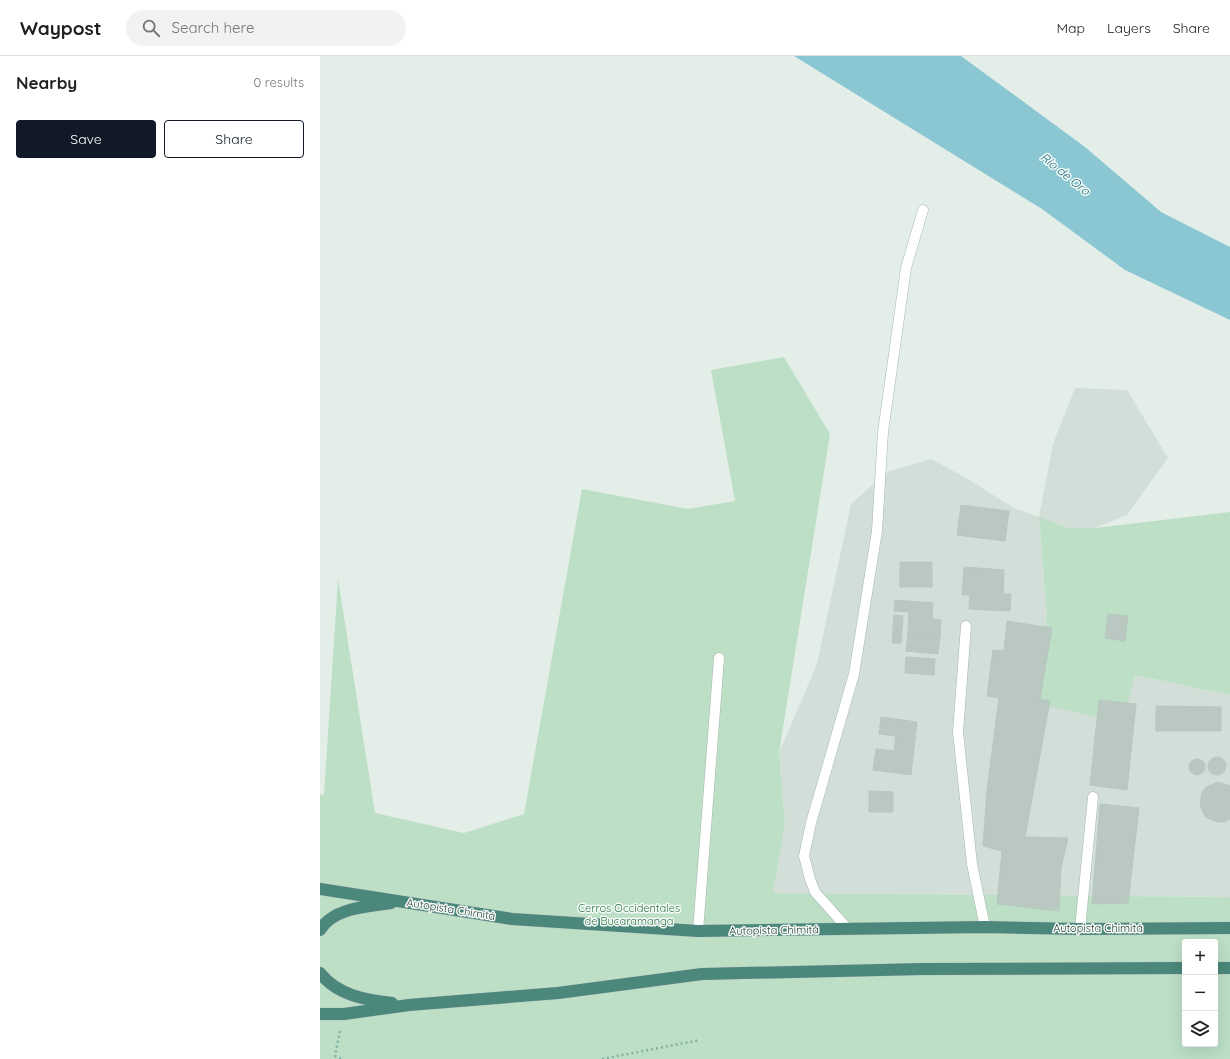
<!DOCTYPE html>
<meta charset="utf-8">
<style>
:root{--surface:#fff;--page:#f2f2f2;--text:#202124;--muted:#757577;--line:#e0e0e0;--accent:#111827}
body{margin:0;font-family:Quicksand,sans-serif;background:var(--page);color:var(--text)}
.controls{position:absolute;right:12px;bottom:12px;display:grid;overflow:hidden;border-radius:4px;box-shadow:0 4px 16px #0002}
.controls button{width:36px;height:36px;display:grid;place-items:center;padding:0;border:0;border-bottom:1px solid var(--line);background:var(--surface);color:var(--text);font:20px sans-serif}
.list{margin:0;padding:0;list-style:none}
h2{display:flex;justify-content:space-between;align-items:center;height:52px;margin:0;padding:0 16px;font-size:17px}
h2 small{font-size:13px;font-weight:400;color:var(--muted)}
.actions{display:flex;gap:8px;padding:12px 16px}
.actions a{flex:1;padding:9px 0;border:1px solid var(--accent);border-radius:4px;text-align:center;font-size:14px;color:var(--accent)}
.actions .main{background:var(--accent);color:#fff}
.icon{flex:none;width:22px;height:22px;fill:none;stroke:currentColor;stroke-width:2;stroke-linecap:round;stroke-linejoin:round}
.map{position:relative;flex:none;width:910px;height:1003px;overflow:hidden}
header{display:flex;align-items:center;gap:24px;box-sizing:border-box;height:56px;padding:0 20px;background:var(--surface);border-bottom:1px solid var(--line)}
header strong{font-size:19px}
nav{display:flex;gap:22px;margin-inline-start:auto;font-size:14px}
.search{width:280px;height:36px;background:var(--page);display:flex;align-items:center;gap:10px;box-sizing:border-box;padding:0 14px;border-radius:22px;color:var(--muted);font-size:15px}
main{display:flex}
aside{flex:1;background:var(--surface)}
.map>svg:first-child{display:block}
</style>
<header>
<strong>Waypost</strong>
<div class="search"><svg class="icon" aria-label="search" viewBox="0 0 24 24"><circle cx="10" cy="10" r="6"/><path d="M15 15l6 6"/></svg>Search here</div>
<nav><a>Map</a><a>Layers</a><a>Share</a></nav>
</header>
<main>
<aside>
<h2>Nearby<small>0 results</small></h2>
<ul class="list">
</ul>
<div class="actions"><a class="main">Save</a><a>Share</a></div>
</aside>
<div class="map">
<svg width="910" height="1003" viewBox="0 0 910 1003">
<rect width="100%" height="100%" fill="#e4eee9"/>
<path fill="#d2ded8" d="M755 332 807 334 848 402 807 459 775 472H748L719 462 727 560 718 648 815 619 910 639V841L453 837 465 767 459 697 497 608 531 448 567 416 611 403 648 423 694 452 719 461 733 388Z"/>
<path fill="#bddfc6" fill-rule="evenodd" d="M464 301 510 378 459 697 465 767 453 837 910 841V1003H0V738L4 739 18 523 55 757 144 777 204 758 262 433 368 453 415 445 391 314ZM865 886H895V988H865Z
M910 456V639L815 619 803 666 718 648 727 560 719 461 748 472H775Z"/>
<path fill="#8bc7d3" d="M474 0H641L765 91 841 156 910 191V264L805 214 722 153Z"/>
<path fill="#b9c9c2" stroke="#b6c8c1" d="M641 449 689 455 685 485 637 479Z
M580 506H612V531H580Z
M644 511 684 514 683 538H691L690 555 649 553 650 539H642Z
M575 544 613 547 612 563 621 564 620 580 588 577 589 556 574 555Z
M788 558 808 560 805 585 785 582Z
M574 559 583 560 581 587H572Z
M687 565 732 572 720 643 730 645 705 781 748 782 741 812 739 855 677 848 682 795 663 790 667 734 679 642 667 640 673 594 684 595Z
M588 577 620 580 618 598 586 595Z
M586 601 615 603 614 619 585 617Z
M779 644 816 648 807 734 770 729Z
M836 650 901 651V675H836Z
M561 661 597 666 591 719 553 714 556 693 574 695 576 680 559 678Z
M888 710a9 9 0 1 1 18 0a9 9 0 1 1-18 0Z
M869 711a8 8 0 1 1 16 0a8 8 0 1 1-16 0Z
M898 726 910 730V763L904 766H897L885 761 880 749 882 736 886 731Z
M549 735 573 736V756H549Z
M780 748 819 752 808 847 772 848Z"/>
<g fill="none" stroke-linecap="round" stroke-linejoin="round">
<g stroke="#a6b6b0" stroke-width="11">
<path id="service" d="M646 570 638 676 652 808 665 871
M528 873 495 836 490 823 484 800 491 767 534 618 557 475 563 376 586 212 603 154
M760 873 773 741
M378 875 399 602"/>
</g>
<g stroke="#c1cac7" stroke-width="13">
<path id="trunk" d="M0 833 192 863 378 875 665 871 760 873 910 872
M0 874C14 851 47 851 71 847
M895 912H910
M0 917C17 939 45 944 72 947
M0 958H24L89 949 238 937 382 918 603 913 865 912"/>
</g>
<path stroke="#84b2a4" stroke-width="2.5" stroke-dasharray="2 3" stroke-linecap="butt" d="M20 975 15 1000 22 1003
M282 1003 380 984"/>
<use href="#service" stroke="#fff" stroke-width="10"/>
<use href="#trunk" stroke="#4b887b" stroke-width="12"/>
</g>
<g text-anchor="middle" stroke-width="3" stroke-linejoin="round" paint-order="stroke">
<g font-size="11" fill="#2c784a" stroke="#f5faf7">
<text x="309" y="856">Cerros Occidentales<tspan x="309" dy="13">de Bucaramanga</tspan></text>
</g>
<g font-size="11" fill="#234038" stroke="#f5faf7">
<text transform="translate(131 853) rotate(9)" y="4">Autopista Chimitá</text>
<text x="778" y="876">Autopista Chimitá</text>
<text transform="translate(454 874) rotate(-1)" y="4">Autopista Chimitá</text>
</g>
<g font-size="12" font-style="italic" fill="#1b6c7d" stroke="#f5faf7">
<text transform="translate(745 118) rotate(39)" y="4">Río de Oro</text>
</g>
</g>
</svg>
<div class="controls">
<button>+</button>
<button>−</button>
<button><svg class="icon" aria-label="layers" viewBox="0 0 24 24"><path d="M12 4l9 5-9 5-9-5zM3 14l9 5 9-5"/></svg></button>
</div>
</div>
</main>
